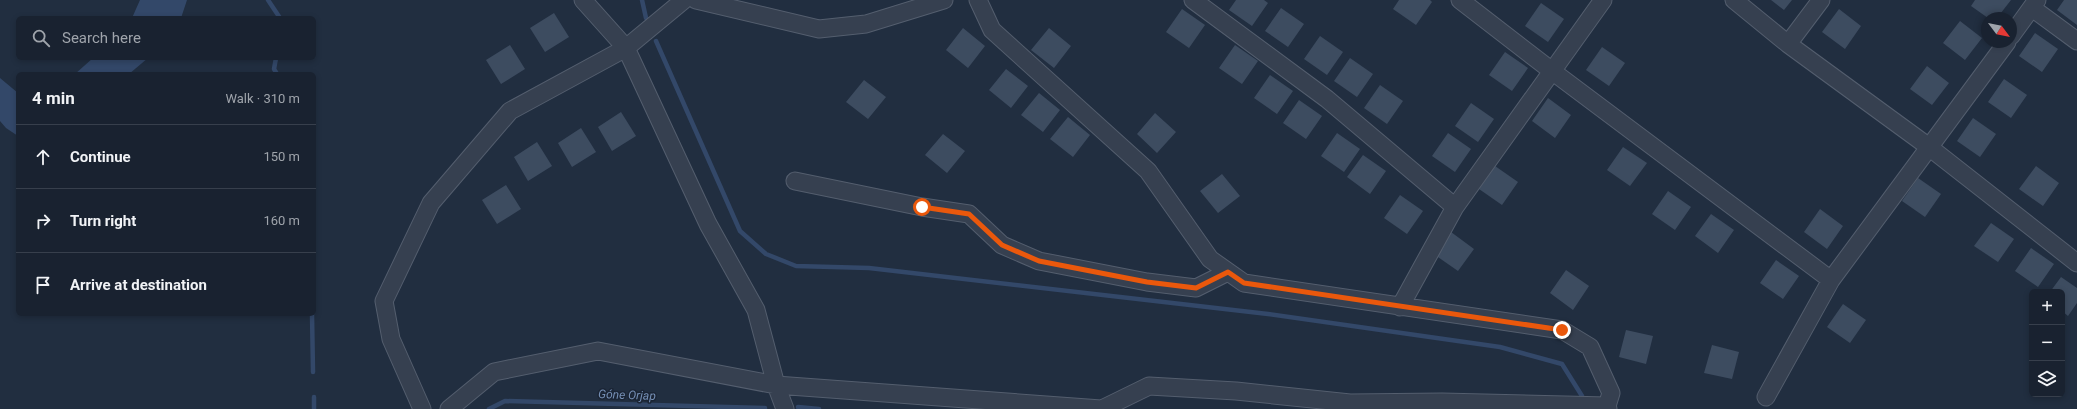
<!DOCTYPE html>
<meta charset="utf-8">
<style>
:root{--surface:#192230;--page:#262f3c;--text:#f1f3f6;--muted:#9fa4ab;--line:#373f4c}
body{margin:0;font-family:Roboto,sans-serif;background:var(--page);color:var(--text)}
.controls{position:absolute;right:12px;bottom:12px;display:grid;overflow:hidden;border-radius:6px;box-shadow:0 2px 6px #0003}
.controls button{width:36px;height:36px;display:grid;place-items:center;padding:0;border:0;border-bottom:1px solid var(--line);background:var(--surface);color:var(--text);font:20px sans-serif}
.compass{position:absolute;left:1981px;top:12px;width:36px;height:36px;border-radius:50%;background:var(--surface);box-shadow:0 2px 6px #0003;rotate:122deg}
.stop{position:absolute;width:12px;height:12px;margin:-9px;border:3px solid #ea580c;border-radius:50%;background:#fff}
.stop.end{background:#ea580c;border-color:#fff;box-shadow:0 1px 4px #0008}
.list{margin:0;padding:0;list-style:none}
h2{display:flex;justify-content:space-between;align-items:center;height:52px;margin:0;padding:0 16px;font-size:17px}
h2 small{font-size:13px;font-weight:400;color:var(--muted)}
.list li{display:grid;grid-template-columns:26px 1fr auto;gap:12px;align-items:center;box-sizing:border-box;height:64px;padding:0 16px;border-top:1px solid var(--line)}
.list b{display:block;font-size:15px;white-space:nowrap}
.list em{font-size:13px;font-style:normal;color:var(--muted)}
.icon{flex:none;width:22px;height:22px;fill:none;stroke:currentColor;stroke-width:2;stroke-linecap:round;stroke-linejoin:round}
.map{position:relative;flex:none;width:2077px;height:409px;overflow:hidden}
.search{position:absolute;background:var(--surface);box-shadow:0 2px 6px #0003;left:16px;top:16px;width:300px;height:44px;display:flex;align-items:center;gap:10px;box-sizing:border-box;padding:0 14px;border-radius:6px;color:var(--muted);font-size:15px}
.panel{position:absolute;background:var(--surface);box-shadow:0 2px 6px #0003;left:16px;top:72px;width:300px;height:244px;border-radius:6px}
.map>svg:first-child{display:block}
</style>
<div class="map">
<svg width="2077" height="409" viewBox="0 0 2077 409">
<rect width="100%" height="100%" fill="#212e40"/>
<path fill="#334869" d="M140 0H187L181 18H132Z
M93 58H148L129 74H75Z
M0 78 18 93V136L6 128 0 121Z"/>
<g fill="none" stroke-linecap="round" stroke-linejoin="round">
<path stroke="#334869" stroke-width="4.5" d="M268 0 280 18
M642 0 646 18
M656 41 740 231 766 254 796 266 869 268 1268 314 1500 347 1562 364 1582 396
M276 58 274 69 277 74
M312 314 313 372
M314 397V409
M798 407 819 409
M489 409 505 401 765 408"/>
</g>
<path fill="#3d4c60" d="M1236 0H1264L1268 3 1252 26 1229 10Z
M1399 0H1430L1432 2 1416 25 1393 9Z
M1771 0H1792L1784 10Z
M1975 0H2011L1997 18H1988L1971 6Z
M2064 0H2077V25L2057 10Z
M1541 3 1564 19 1548 42 1525 26Z
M1281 8 1304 24 1288 47 1265 31Z
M1182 9 1205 25 1189 48 1166 32Z
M1839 9 1861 26 1845 49 1822 32Z
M554 13 569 37 545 52 530 28Z
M1960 21 1982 38 1965 60 1943 43Z
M963 28 985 46 968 68 946 50Z
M1049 28 1071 46 1054 68 1031 50Z
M2035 33 2058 49 2042 72 2019 56Z
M1320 36 1343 52 1327 75 1304 59Z
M510 45 525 69 501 84 486 60Z
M1235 45 1258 61 1242 84 1219 68Z
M1602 47 1625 63 1609 86 1586 70Z
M1505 52 1528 68 1512 91 1489 75Z
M1350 58 1373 74 1357 97 1334 81Z
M1927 66 1949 83 1932 105 1910 89Z
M1006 69 1028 86 1011 108 989 90Z
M1270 75 1293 91 1277 114 1254 98Z
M2004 79 2027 95 2011 118 1988 102Z
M864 80 886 97 868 119 846 102Z
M1380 85 1403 101 1387 124 1364 108Z
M1039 93 1060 110 1043 132 1021 115Z
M1548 98 1571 115 1555 138 1532 121Z
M1299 100 1322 116 1306 139 1283 123Z
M1471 103 1494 119 1478 142 1455 126Z
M621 112 636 136 612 151 598 127Z
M1155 113 1176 132 1157 153 1137 134Z
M1068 117 1090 135 1073 157 1050 139Z
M1973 118 1996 134 1980 157 1957 141Z
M581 128 596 152 572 167 558 143Z
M1337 133 1360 149 1344 172 1321 156Z
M1448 133 1471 149 1455 172 1432 156Z
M943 134 965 151 947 173 925 155Z
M537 142 552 166 528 181 514 157Z
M1623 147 1647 163 1630 186 1607 170Z
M1363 155 1386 171 1370 194 1347 177Z
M1495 166 1518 182 1502 205 1479 189Z
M2036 166 2059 183 2043 206 2019 189Z
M1222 174 1240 196 1218 213 1200 191Z
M1918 178 1941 194 1925 217 1902 201Z
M506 185 521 209 497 224 482 200Z
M1668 191 1691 207 1675 230 1652 214Z
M1400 195 1423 211 1407 234 1384 218Z
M1820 209 1843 226 1827 249 1804 232Z
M1711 214 1734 230 1718 253 1695 236Z
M1991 223 2014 239 1998 262 1974 246Z
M1451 232 1474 249 1458 271 1435 255Z
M2031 248 2054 264 2038 287 2015 271Z
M1776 260 1799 276 1783 299 1760 283Z
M1566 270 1589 286 1573 310 1550 293Z
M2061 277 2077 288V303L2068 316 2062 311V292H2050Z
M1843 304 1866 320 1850 343 1827 327Z
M1626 330 1653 336 1646 364 1619 357Z
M1712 345 1739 352 1732 379 1704 373Z"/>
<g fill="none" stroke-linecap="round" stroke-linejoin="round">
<g stroke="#545e6e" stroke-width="19">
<path id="minor" d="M583 0 626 48 708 224 756 310 776 385 785 409
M696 0 819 29 866 24 944 0
M978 0 992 30 1148 171 1210 259 1244 283 1562 330 1590 347 1611 393 1607 406 1608 409
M1193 0 1327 99 1455 207
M1460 0 1552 71 1831 280
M1734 0 1788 44 1929 147 2077 263
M2032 8 2077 41
M2011 36 2037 0
M1788 44 1821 0
M795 181 922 207 969 214 1002 245 1039 261 1147 282 1196 288 1228 272
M1400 307 1455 207 1603 0
M1766 397 1831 280 2007 42
M422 409 391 339 384 301 431 203 510 111 626 48 684 0
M449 409 494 372 598 351 776 385 1101 409
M1102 409 1149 386 1236 391 1350 403 1442 402 1607 406"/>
</g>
<use href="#minor" stroke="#364050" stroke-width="17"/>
</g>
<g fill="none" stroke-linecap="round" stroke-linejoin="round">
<path stroke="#ea580c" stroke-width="5" d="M922 207 969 214 1002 245 1039 261 1147 282 1196 288 1228 272 1244 283 1562 330"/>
</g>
<g text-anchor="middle" stroke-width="3" stroke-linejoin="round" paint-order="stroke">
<g font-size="12" font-style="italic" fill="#7690b6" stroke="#1b2535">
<text transform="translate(627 395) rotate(2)" y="4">Góne Orjap</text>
</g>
</g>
</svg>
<div class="controls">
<button>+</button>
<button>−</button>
<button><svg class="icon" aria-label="layers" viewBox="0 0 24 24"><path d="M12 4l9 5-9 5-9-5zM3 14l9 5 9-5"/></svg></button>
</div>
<svg class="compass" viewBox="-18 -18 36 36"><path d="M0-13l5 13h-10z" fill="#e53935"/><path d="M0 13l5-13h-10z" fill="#9fa4ab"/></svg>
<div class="stop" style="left:922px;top:207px"></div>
<div class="stop end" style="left:1562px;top:330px"></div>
<div class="search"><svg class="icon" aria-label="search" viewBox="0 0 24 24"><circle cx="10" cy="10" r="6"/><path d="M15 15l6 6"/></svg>Search here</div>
<section class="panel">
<h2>4 min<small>Walk · 310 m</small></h2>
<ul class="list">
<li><svg class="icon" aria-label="ahead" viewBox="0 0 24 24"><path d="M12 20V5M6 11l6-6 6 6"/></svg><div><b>Continue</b></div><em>150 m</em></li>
<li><svg class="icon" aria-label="right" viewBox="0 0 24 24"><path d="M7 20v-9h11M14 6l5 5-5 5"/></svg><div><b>Turn right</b></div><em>160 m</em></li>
<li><svg class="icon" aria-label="arrive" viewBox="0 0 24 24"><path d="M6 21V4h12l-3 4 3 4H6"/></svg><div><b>Arrive at destination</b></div></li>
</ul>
</section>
</div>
